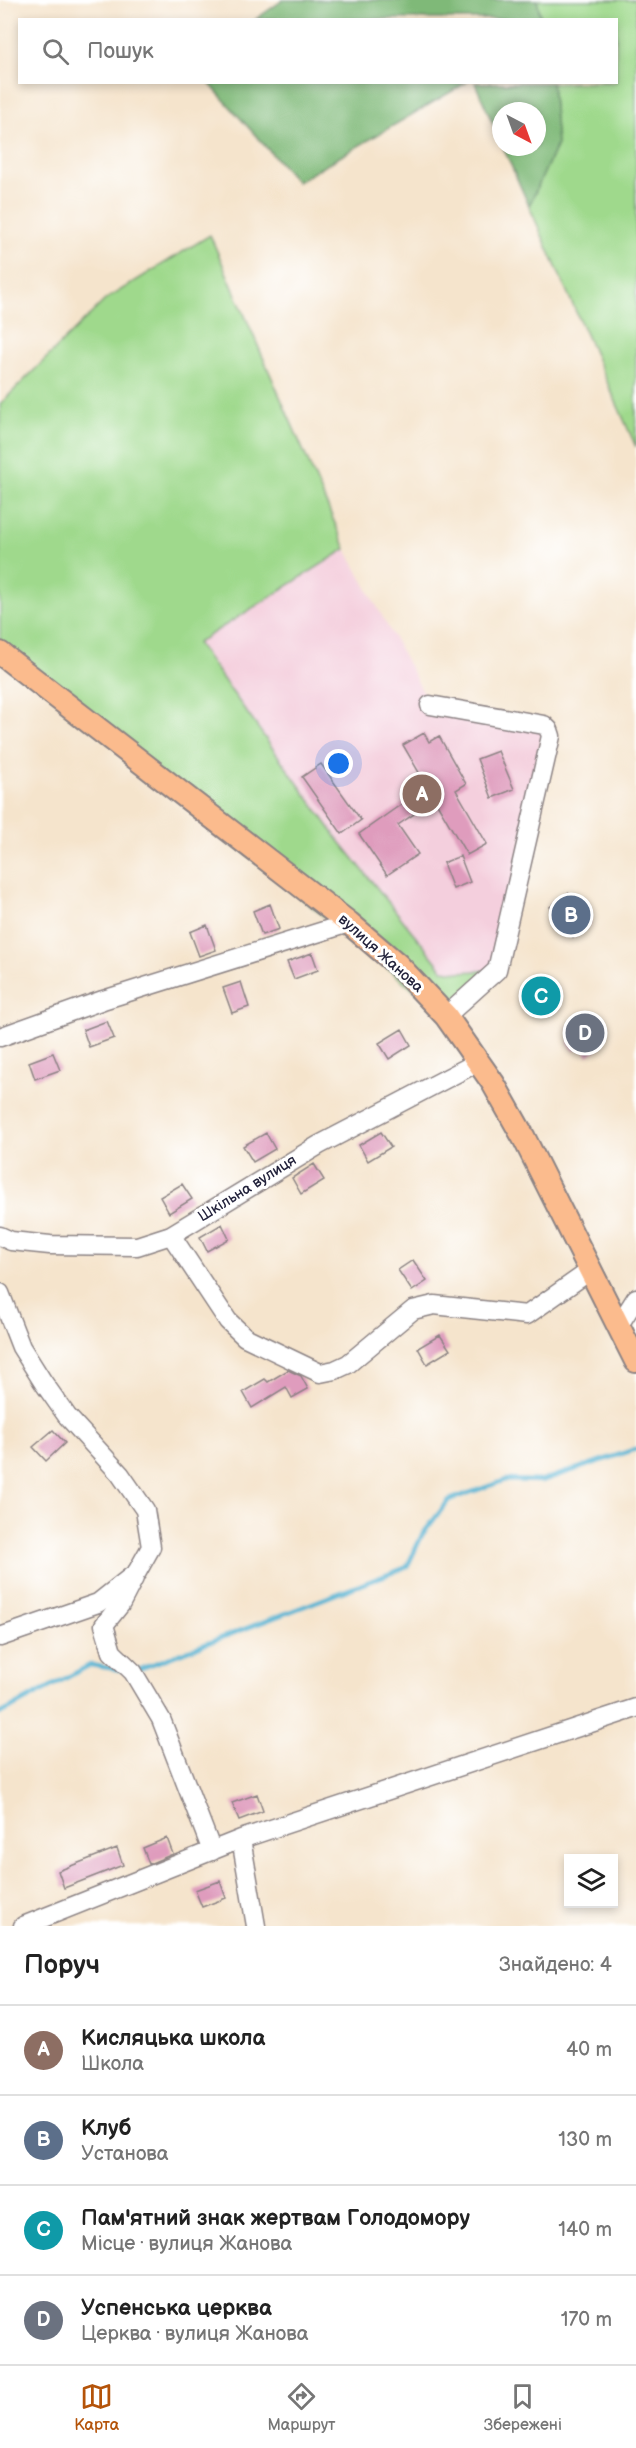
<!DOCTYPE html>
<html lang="uk">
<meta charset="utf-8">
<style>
:root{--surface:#fff;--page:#f2f2f2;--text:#222;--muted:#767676;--line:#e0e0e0;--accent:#b45309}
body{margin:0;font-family:"Balsamiq Sans",sans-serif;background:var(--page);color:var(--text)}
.controls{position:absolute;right:18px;bottom:18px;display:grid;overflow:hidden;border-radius:0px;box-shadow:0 3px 9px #0003}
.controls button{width:54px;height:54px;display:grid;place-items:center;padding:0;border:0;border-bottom:2px solid var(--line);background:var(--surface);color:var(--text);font:30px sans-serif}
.compass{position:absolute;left:492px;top:102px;width:54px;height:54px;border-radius:50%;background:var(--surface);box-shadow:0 3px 9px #0003;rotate:139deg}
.you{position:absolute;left:339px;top:764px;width:21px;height:21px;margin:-15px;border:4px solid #fff;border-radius:50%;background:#1a73e8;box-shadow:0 0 0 9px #1a73e833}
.badge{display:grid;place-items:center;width:39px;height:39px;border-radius:50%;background:var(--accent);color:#fff;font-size:20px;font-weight:700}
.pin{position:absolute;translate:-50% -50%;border:3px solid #fff;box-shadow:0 2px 6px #0006}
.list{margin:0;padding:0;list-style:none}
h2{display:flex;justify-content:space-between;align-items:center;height:78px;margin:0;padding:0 24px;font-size:26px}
h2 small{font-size:20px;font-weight:400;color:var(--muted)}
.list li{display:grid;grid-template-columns:39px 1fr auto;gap:18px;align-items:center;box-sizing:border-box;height:90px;padding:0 24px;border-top:2px solid var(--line)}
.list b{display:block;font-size:22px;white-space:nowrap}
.list p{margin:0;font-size:20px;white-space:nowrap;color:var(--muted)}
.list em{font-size:20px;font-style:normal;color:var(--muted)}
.icon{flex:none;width:33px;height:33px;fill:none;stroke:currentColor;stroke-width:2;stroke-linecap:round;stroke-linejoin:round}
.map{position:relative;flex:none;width:636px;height:1926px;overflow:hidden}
.search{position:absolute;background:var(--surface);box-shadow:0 3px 9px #0003;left:18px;right:18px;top:18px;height:66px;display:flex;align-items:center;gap:15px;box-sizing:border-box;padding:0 21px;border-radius:0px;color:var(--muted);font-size:22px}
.sheet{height:438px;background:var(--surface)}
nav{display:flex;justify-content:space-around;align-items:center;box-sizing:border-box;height:84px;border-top:2px solid var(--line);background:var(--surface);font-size:16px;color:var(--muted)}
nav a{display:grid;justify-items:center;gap:3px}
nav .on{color:var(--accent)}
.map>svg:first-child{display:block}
</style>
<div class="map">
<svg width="636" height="1926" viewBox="0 0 636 1926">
<rect width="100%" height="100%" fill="#fff"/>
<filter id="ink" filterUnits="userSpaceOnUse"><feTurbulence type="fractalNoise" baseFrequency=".0167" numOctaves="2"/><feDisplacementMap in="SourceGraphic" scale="12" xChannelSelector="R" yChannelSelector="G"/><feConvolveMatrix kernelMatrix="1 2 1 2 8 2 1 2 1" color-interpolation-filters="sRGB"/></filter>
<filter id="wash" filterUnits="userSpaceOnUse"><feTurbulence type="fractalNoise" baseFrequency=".008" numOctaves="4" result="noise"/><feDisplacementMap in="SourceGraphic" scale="24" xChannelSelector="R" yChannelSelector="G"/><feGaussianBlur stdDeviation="1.35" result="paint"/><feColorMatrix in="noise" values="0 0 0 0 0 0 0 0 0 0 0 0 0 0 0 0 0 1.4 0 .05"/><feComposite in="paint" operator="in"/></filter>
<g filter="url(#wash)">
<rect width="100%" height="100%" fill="#f5e4cc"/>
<path fill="#f4cfdd" d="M346 549 430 705 544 725 497 970 459 972 443 970 337 838 197 643Z"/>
<path fill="#9fd98c" stroke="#607e64" stroke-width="1.5" d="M537 0H636V447L529 206 557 144 552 83 616 82V20L541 19Z
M210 235 346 549 197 643 337 838 443 970 459 972 497 970 446 1016 0 653V404L106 299Z"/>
<path fill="#7fb978" stroke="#506e5a" stroke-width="1.5" d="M283 0H537L541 19H256Z
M209 83V82L466 83 297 182Z
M475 83H552L557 144 529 206 503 147H537V111H501V142Z"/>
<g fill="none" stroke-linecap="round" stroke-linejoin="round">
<path stroke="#51b1d0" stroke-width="4.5" d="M137 1670 407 1567 422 1535 449 1500 506 1480 541 1481 636 1449
M0 1714 90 1665 122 1670"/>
</g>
<g id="blocks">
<path fill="#df9cbd" d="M424 733 429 742 439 736 466 784 456 790 487 844 467 855 403 745Z
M498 751 514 789 492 798 477 759Z
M321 764 361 820 342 834 302 777Z
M406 801 414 814 398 825 418 854 387 875 359 834Z
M460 856 470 882 453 889 443 863Z
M568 893 591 923 573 937 550 907Z
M270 904 279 929 262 935 253 911Z
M207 925 216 950 199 956 190 932Z
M312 953 318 970 294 979 287 962Z
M241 982 249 1007 232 1013 223 988Z
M580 1018 600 1047 588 1056 581 1046 574 1051 568 1042 574 1037 567 1028Z
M107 1021 114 1038 89 1047 83 1030Z
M402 1029 411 1045 389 1059 379 1043Z
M53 1053 60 1070 35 1079 29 1062Z
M381 1132 391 1147 368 1161 359 1145Z
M266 1133 275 1149 253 1162 243 1146Z
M314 1164 324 1180 301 1194 292 1178Z
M182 1184 192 1199 169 1213 160 1197Z
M222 1224 229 1239 207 1251 200 1237Z
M413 1260 427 1281 412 1291 398 1270Z
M440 1335 450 1350 427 1364 418 1348Z
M288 1370 301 1376 308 1389 292 1398 286 1387 252 1408 243 1392 265 1379 268 1382Z
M53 1430 65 1443 46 1461 33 1447Z
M257 1794 263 1811 239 1820 232 1803Z
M167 1838 173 1854 149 1864 143 1848Z
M117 1848 123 1865 64 1888 58 1871Z
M220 1881 226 1898 202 1907 195 1890Z"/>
</g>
</g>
<g filter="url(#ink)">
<use href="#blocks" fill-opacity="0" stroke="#8c8384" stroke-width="1.5"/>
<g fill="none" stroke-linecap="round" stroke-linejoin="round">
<g stroke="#8c8384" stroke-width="21">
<path id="minor" d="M430 705 544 725 549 730 551 736 497 970 446 1016
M0 1037 103 1000 349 923
M171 1235 228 1321 245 1337 320 1373 335 1370 348 1364 413 1310 434 1305 527 1315 591 1270
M0 1236 11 1241 50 1245 137 1246 171 1235 319 1145 478 1062
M0 1293 21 1347 43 1382 67 1416 120 1474 145 1510 151 1547 137 1572 98 1603 0 1637
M619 1325 636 1298
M134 1578 120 1605 104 1625 112 1652 133 1672 161 1719 212 1851
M241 1839 256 1926
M23 1926 241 1839 636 1708"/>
</g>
<g stroke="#8c8384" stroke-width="26">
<path id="major" d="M0 653 349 923 397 964 446 1016 493 1083 524 1138 636 1361"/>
</g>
<use href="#minor" stroke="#fff" stroke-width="18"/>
<use href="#major" stroke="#fbbb8d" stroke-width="22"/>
</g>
</g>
<g text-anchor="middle" stroke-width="6" stroke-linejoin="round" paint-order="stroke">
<g font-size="15" fill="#22223b" stroke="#fff">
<text transform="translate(381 953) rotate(42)" y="5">вулиця Жанова</text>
<text transform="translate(247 1188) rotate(-32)" y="5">Шкільна вулиця</text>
</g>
</g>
</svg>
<div class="controls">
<button><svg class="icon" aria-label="layers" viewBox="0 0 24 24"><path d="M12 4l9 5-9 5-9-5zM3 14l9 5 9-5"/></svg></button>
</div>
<svg class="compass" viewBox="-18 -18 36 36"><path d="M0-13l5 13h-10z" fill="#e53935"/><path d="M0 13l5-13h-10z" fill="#767676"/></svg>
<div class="you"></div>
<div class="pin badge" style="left:422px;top:794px;background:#8d6e63">A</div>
<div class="pin badge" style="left:571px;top:915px;background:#5c6f8a">B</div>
<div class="pin badge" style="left:541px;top:996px;background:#0f9aa8">C</div>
<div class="pin badge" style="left:585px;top:1033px;background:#6b7280">D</div>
<div class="search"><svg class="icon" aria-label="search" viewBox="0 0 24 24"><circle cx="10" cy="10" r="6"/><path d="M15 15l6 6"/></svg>Пошук</div>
</div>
<section class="sheet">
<h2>Поруч<small>Знайдено: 4</small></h2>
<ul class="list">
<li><span class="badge" style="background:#8d6e63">A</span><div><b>Кисляцька школа</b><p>Школа</p></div><em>40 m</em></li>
<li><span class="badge" style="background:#5c6f8a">B</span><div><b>Клуб</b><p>Установа</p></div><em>130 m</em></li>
<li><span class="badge" style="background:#0f9aa8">C</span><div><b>Пам'ятний знак жертвам Голодомору</b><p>Місце · вулиця Жанова</p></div><em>140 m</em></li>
<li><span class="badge" style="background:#6b7280">D</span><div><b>Успенська церква</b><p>Церква · вулиця Жанова</p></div><em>170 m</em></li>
</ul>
</section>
<nav>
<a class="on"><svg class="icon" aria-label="map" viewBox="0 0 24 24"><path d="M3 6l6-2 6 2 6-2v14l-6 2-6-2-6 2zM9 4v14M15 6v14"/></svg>Карта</a>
<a><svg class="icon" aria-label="directions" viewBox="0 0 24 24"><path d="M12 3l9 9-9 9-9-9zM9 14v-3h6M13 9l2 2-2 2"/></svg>Маршрут</a>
<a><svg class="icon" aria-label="saved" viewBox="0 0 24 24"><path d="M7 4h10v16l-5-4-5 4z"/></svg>Збережені</a>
</nav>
